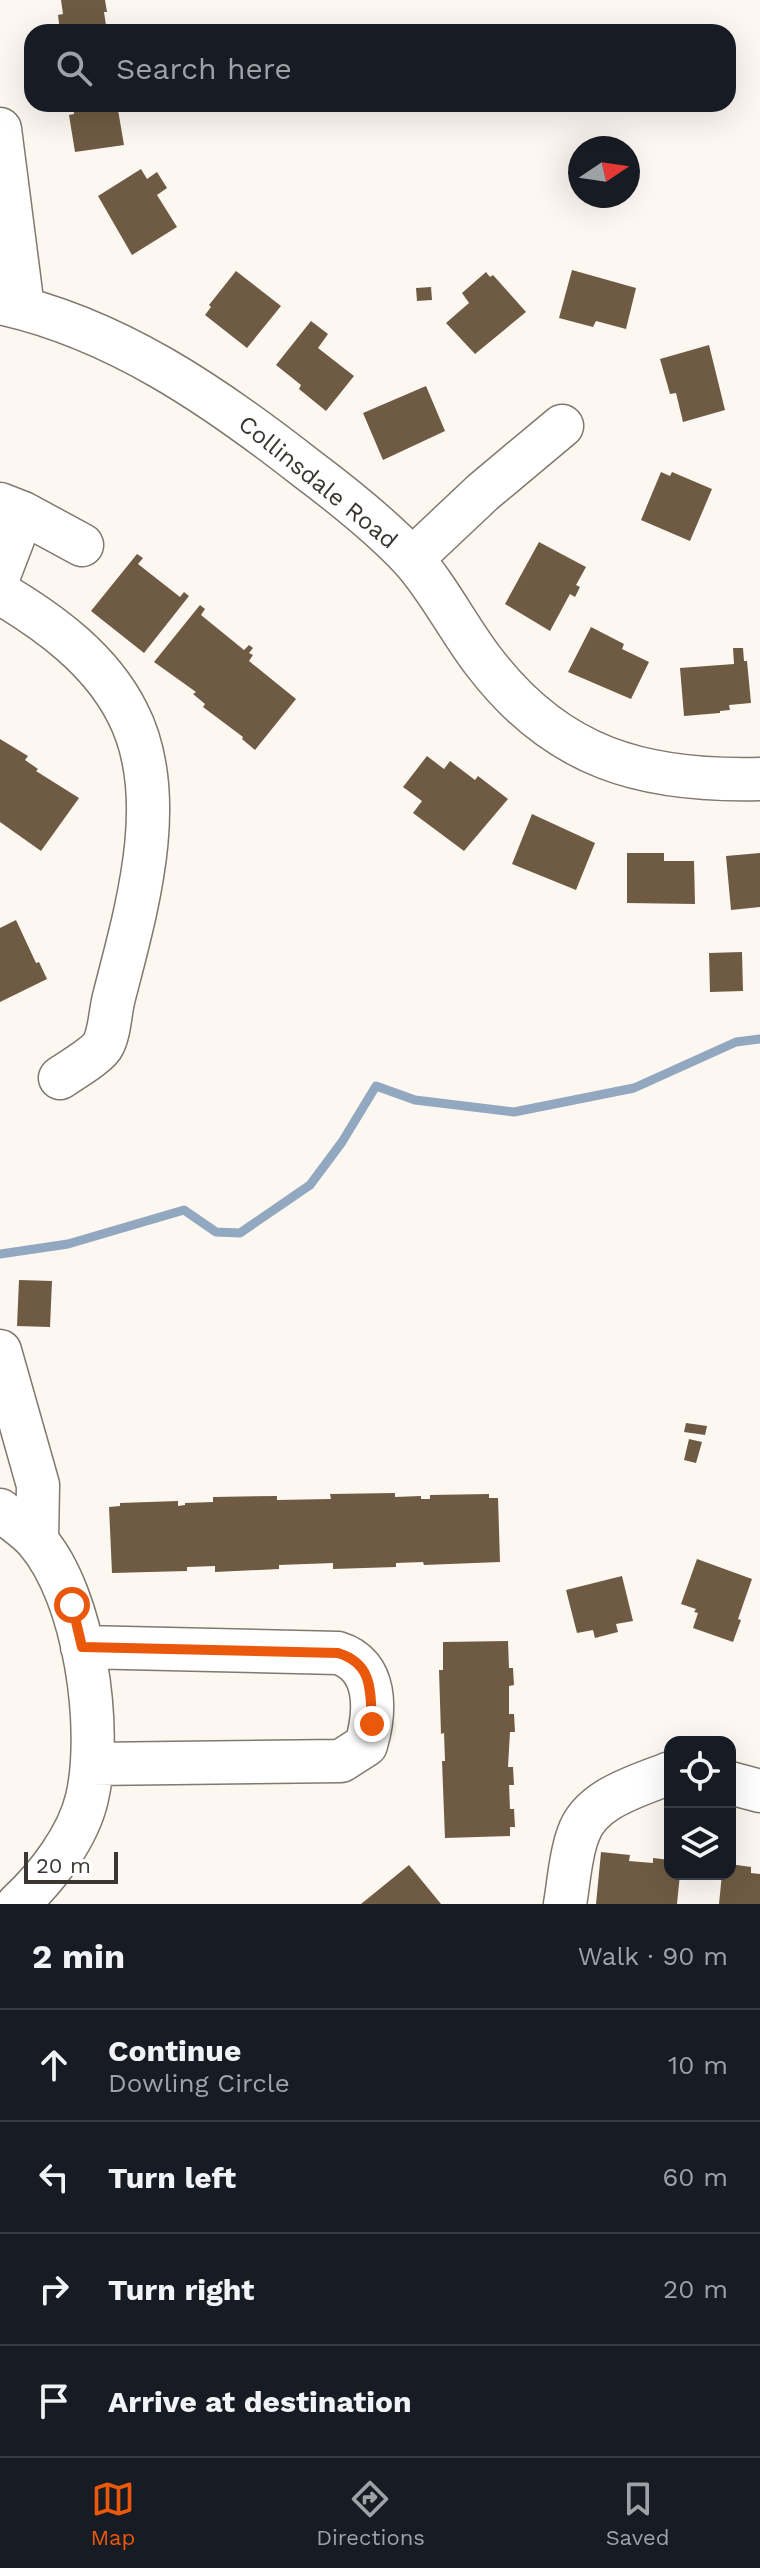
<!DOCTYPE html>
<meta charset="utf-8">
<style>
:root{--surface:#171b24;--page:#20242c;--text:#f1f3f6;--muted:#9ea1a6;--line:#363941;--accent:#ea580c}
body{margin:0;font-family:"Work Sans",sans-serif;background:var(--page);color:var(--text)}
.controls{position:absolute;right:24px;bottom:24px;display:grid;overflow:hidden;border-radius:16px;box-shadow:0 8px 32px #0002}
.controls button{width:72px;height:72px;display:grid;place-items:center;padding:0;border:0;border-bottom:2px solid var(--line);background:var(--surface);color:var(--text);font:40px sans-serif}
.compass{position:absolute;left:568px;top:136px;width:72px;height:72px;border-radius:50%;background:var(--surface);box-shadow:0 8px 32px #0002;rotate:77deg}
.scale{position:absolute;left:24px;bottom:20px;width:94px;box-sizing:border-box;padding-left:8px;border:4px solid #3a3632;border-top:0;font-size:22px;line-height:28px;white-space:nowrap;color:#3a3632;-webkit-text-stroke:6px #fff;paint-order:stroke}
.stop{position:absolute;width:24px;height:24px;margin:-18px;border:6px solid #ea580c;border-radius:50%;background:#fff}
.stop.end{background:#ea580c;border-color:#fff;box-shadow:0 2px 8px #0008}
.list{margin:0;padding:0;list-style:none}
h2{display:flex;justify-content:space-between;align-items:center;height:104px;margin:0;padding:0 32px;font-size:34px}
h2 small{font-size:26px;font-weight:400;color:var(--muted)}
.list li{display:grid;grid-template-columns:52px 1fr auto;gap:24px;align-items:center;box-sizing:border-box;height:112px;padding:0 32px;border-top:2px solid var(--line)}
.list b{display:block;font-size:30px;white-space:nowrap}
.list p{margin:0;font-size:26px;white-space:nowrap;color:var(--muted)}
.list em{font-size:26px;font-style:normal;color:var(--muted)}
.icon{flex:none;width:44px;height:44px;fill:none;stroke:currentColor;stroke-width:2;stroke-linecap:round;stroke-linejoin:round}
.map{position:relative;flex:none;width:760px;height:1904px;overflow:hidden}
.search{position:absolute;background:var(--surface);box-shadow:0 8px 32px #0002;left:24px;right:24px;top:24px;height:88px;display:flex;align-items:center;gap:20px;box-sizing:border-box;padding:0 28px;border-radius:24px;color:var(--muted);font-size:30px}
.sheet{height:552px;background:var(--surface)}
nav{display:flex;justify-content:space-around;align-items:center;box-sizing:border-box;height:112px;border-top:2px solid var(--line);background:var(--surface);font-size:22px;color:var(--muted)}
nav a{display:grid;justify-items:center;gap:4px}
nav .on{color:var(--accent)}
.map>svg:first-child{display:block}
</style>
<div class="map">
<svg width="760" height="1904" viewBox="0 0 760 1904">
<rect width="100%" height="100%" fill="#fdf7f1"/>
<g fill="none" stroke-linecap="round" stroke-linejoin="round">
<path stroke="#92a7c0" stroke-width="9" d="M0 1254 68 1244 184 1210 216 1232 240 1233 310 1185 342 1142 376 1086 415 1100 514 1112 634 1088 736 1042 760 1039"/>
</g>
<path fill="#6f5b43" d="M61 0H105L107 12H104L107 32H60L58 15 63 14Z
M73 104H117L124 145 75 152 69 115 74 114Z
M141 169 147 179 157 172 167 188 157 195 177 227 132 255 98 196Z
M572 270 636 288 626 329 596 321 593 327 559 318Z
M236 271 281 306 247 348 205 315 211 307 209 305Z
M486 272 490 277 493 275 526 312 475 354 446 323 469 303 462 293Z
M431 287 432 300 417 301 416 288Z
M311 321 328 334 318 348 354 376 326 411 299 389 301 385 276 365Z
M709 345 725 410 683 422 676 393 670 394 660 359Z
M426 386 445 431 383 460 363 413Z
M661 472 670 476 672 472 712 489 690 541 641 520Z
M539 542 586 567 576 585 580 587 575 597 570 594 550 631 505 604Z
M137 554 143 558 138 564 180 597 184 592 189 596 144 653 91 611Z
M200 605 205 609 201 615 244 650 249 645 253 648 249 653 253 655 249 661 296 699 255 750 242 739 243 737 203 707 205 704 193 694 196 692 154 662Z
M591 627 624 644 622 649 649 662 631 699 568 672Z
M733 648H743L744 661H747L751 703 729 705 730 710 720 711V713L684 716 680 668 734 664Z
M0 739 28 756 25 760 38 769 36 771 79 798 41 851 0 822Z
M427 756 444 769 450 761 475 780 478 776 508 799 464 851 413 813 422 801 403 787Z
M532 814 595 843 576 890 512 864Z
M627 853H664V861H694L695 904 627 903Z
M760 853V907L731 910 726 856Z
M16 920 36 963 39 962 47 979 0 1002V928Z
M742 952 743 991 710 992 709 953Z
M19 1280 52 1281 50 1327 17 1326Z
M686 1423 707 1426 705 1435 684 1432Z
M689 1439 702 1442 696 1463 684 1460Z
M395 1493V1497L421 1496V1499H430V1495L489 1494V1498H498L500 1562 424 1565 423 1562 396 1563V1567L333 1569V1563L279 1565V1569L215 1572V1566L187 1567V1571L112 1573 109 1507 120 1506V1503L178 1501V1506L185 1505V1503L213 1502V1497L277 1496V1500L331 1499 330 1494Z
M697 1559 752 1579 738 1619 741 1620 733 1642 693 1628 698 1613 694 1612 696 1609 681 1604Z
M622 1576 633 1621 616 1624 618 1632 595 1638 593 1630 577 1633 566 1590Z
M508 1641 509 1668H513L514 1685 509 1686V1714H514L515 1732H510L508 1767H513L514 1785H509L510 1809H514L515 1827H510V1836L445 1838 442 1761H445L444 1733 441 1734 439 1670H443V1642Z
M601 1852 630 1855 629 1861 653 1863V1858L670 1860V1874H680L677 1904H596Z
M730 1864 751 1867V1873L760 1874V1904H719L722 1874H730Z
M409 1865 441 1904H361Z"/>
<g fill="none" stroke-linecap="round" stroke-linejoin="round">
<g stroke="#81786e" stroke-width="45">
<path id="minor" d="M0 129 23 308
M0 303C115 328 214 396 306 468 342 495 380 525 411 558 438 587 459 630 484 662 557 758 643 782 760 779
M0 504 23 513 82 545
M412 559 483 492 562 426
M0 573 23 513
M0 593C49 622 100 659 127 712 171 796 136 911 114 997 110 1012 110 1032 103 1045 99 1054 70 1071 60 1078
M0 1351 38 1485 37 1541
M0 1510C12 1520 27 1529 37 1541 85 1597 103 1728 87 1798 78 1837 47 1877 18 1904
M82 1647 338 1653C378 1665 376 1711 366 1745L341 1761 92 1764
M730 1783 760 1791
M565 1904C569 1882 570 1856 578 1835 590 1798 638 1786 670 1773"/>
</g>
<use href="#minor" stroke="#fff" stroke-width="42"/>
</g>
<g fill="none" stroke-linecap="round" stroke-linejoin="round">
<path stroke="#ea580c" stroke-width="10" d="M72 1605 82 1647 338 1653C374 1664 370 1692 372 1724"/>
</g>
<g text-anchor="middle" stroke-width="8" stroke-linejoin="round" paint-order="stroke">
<g font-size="24" fill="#3a3632" stroke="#fff">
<text transform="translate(318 482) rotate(39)" y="8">Collinsdale Road</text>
</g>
</g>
</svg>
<div class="controls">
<button><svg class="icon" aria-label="locate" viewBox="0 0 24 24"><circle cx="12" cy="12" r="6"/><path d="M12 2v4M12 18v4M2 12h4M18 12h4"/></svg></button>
<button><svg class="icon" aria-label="layers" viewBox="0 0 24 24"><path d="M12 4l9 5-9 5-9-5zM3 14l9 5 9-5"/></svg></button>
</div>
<svg class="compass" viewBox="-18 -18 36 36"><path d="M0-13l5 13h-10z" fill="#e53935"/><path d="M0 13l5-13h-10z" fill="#9ea1a6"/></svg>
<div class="scale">20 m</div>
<div class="stop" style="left:72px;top:1605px"></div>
<div class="stop end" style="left:372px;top:1724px"></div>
<div class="search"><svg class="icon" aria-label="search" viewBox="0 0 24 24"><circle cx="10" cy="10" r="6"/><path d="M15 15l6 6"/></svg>Search here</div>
</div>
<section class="sheet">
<h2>2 min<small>Walk · 90 m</small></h2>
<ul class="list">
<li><svg class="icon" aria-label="ahead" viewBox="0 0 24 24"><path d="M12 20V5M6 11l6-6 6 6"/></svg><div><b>Continue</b><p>Dowling Circle</p></div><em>10 m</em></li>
<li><svg class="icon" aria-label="left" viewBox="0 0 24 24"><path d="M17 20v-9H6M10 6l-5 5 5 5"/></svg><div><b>Turn left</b></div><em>60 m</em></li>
<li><svg class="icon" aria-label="right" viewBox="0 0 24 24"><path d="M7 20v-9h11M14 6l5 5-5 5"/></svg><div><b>Turn right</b></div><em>20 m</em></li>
<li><svg class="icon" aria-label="arrive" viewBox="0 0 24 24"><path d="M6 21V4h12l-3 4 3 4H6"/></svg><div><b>Arrive at destination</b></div></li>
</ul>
</section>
<nav>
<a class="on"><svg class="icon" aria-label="map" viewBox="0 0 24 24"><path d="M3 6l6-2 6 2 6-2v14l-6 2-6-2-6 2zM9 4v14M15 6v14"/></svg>Map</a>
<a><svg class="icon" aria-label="directions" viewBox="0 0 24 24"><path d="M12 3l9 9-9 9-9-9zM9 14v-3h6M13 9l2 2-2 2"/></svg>Directions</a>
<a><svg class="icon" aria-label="saved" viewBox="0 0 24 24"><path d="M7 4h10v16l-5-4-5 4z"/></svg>Saved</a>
</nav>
